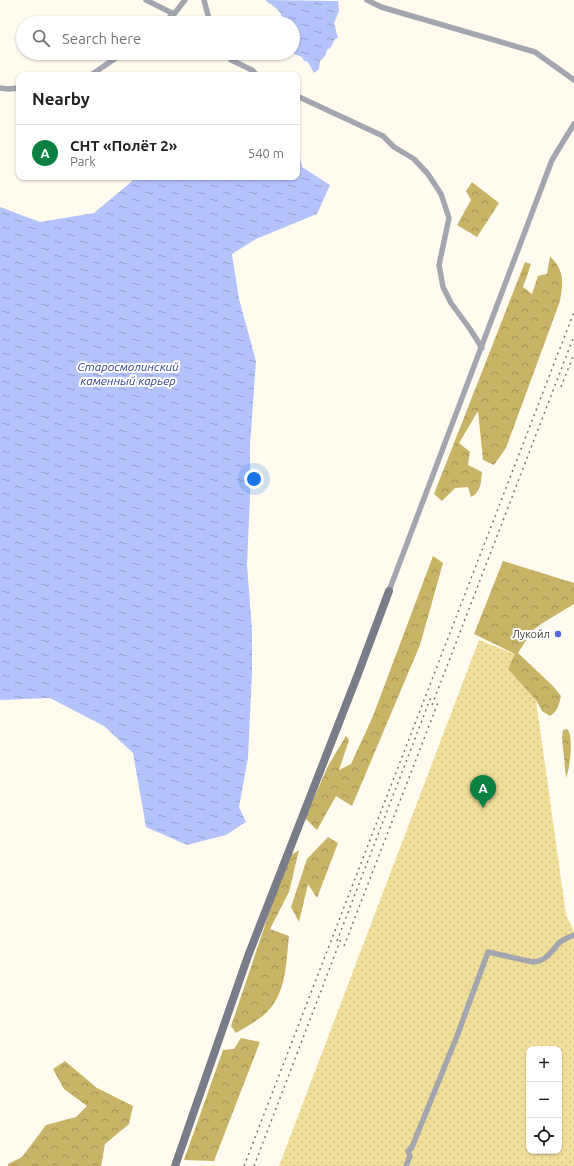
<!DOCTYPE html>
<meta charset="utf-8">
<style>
:root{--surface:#fff;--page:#f2f2f2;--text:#222;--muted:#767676;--line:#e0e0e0;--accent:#0b8043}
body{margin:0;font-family:Ubuntu,sans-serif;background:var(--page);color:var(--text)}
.controls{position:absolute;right:12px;bottom:12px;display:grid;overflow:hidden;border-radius:8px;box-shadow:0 1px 3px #0004}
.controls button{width:36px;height:36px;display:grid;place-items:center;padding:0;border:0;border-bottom:1px solid var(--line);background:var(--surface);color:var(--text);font:20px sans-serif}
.you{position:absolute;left:254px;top:479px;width:14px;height:14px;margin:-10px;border:3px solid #fff;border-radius:50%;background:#1a73e8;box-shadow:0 0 0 6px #1a73e833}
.badge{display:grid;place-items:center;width:26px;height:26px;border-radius:50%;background:var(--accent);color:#fff;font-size:13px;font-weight:700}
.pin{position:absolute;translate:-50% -33px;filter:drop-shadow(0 1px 2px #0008)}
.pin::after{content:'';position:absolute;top:21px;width:14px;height:12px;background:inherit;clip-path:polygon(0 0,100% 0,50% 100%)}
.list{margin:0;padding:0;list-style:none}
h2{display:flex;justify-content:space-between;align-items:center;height:52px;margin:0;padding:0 16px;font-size:17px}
h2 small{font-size:13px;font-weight:400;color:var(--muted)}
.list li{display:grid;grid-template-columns:26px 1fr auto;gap:12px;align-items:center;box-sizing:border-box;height:56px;padding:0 16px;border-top:1px solid var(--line)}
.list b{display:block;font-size:15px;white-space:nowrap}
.list p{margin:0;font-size:13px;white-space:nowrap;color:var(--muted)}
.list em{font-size:13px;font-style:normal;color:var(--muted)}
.icon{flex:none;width:22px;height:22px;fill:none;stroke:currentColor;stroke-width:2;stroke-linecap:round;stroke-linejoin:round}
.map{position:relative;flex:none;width:574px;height:1166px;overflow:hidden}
.search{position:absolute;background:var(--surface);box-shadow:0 1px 3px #0004;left:16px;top:16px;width:284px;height:44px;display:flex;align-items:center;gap:10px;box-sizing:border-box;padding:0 14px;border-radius:22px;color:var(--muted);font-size:15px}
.panel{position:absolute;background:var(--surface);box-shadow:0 1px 3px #0004;left:16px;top:72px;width:284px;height:108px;border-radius:8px}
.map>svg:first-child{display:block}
</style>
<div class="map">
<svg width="574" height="1166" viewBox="0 0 574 1166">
<defs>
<pattern id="grass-dots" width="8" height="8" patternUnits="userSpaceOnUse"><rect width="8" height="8" fill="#f0df9a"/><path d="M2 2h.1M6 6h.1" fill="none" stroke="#cfc085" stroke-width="1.8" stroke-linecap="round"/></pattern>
<pattern id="forest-crowns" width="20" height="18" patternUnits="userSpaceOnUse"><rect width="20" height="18" fill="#c7b466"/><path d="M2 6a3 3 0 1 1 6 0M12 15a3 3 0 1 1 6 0" fill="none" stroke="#a39355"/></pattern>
<pattern id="water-ripples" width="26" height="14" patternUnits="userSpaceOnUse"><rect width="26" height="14" fill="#b4c3fb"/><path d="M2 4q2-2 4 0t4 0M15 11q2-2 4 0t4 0" fill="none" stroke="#949fcc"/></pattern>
</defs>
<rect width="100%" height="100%" fill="#fffcef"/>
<path fill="url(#grass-dots)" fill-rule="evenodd" d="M479 640 517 655 536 700 566 915 574 931V1166H279ZM529 1049H559V1151H529Z"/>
<path fill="url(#forest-crowns)" d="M472 182 499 203 477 237 457 225 471 200 466 191Z
M550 256C565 272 563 281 560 301L506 448 494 465 483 460 478 411 459 443 470 452 468 465 482 472C481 483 481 492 471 497L468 487 455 488 442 501 434 494 525 262 531 264 523 287 532 294 538 276 547 274Z
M433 556 443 563 420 645 352 806 336 796 317 830 305 818 328 766 346 736 349 740 339 770 351 764 373 716Z
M503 561 574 583V604L541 624 532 631 518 653 553 686 561 696C559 704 558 711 550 716L542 711 536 700 508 669 515 654 474 634Z
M567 729C574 735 570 768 566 778L562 737 563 730Z
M328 837 338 843 317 898 308 884 299 922 291 907 307 859Z
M299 850 289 892 270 929 289 936C286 962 287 994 265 1014 257 1021 246 1027 236 1033L231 1026 288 857Z
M241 1038 260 1042 214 1161 184 1160 223 1050 234 1049Z
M65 1061 97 1088 133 1106 129 1124 105 1144 101 1166H8V1164L22 1157 46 1125 76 1117 87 1106 64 1089 53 1069Z"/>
<path fill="url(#water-ripples)" d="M266 0 338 1 339 11 334 23 338 38 335 39 331 47 327 50 325 56 320 61 319 69 314 73 308 62 304 61 302 57 291 53H293V23H284C281 12 278 8 267 2Z
M297 152 299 154 302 167 330 185 317 214 256 239 232 254 239 299 256 361 250 445V496L247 565 252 630V672L248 758 239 807 246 822 226 835 187 845 146 827 133 753 104 726 50 698 0 700V207L40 222 94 213 137 177H297Z"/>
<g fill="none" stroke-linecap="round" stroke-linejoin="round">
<path stroke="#a3a6af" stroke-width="5.5" d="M146 0 174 14
M204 0 210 23
M367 0 381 7 535 52 574 80
M162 23 174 14 185 0
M231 53V60L252 70 257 75
M91 75 123 53
M0 88 8 89 19 88
M297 96 383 136 394 147 414 159 428 174 441 194 449 218 439 265 443 287 451 303 470 329 482 348
M389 591 552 160 574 124
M406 1166 410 1156 408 1151 412 1147 457 1036 488 952 533 962C547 961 551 951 560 942 564 939 569 937 574 935"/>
<path stroke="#797d89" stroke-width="8" d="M175 1166 248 956 358 674 389 591"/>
<path stroke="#7a776d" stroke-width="1.5" stroke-dasharray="2 4" stroke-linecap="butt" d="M561 387 574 354
M432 705 574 336
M337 941 431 697
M344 946 439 700
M244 1166 574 312
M254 1166 342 936"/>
</g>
<circle fill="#5768de" stroke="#fff" stroke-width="1.5" cx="558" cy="634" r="4"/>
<g text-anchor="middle" stroke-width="4" stroke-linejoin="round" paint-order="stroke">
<g font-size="11" fill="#3c3a31" stroke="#fff" text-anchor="end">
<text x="550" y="638">Лукойл</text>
</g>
<g font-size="12" font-style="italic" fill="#333d8d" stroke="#fff">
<text x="128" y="371">Старосмолинский<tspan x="128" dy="14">каменный карьер</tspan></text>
</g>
</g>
</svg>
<div class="controls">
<button>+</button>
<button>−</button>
<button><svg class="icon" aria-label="locate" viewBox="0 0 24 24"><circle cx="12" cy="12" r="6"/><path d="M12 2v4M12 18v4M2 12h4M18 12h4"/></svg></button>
</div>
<div class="you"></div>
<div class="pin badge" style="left:483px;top:808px">A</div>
<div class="search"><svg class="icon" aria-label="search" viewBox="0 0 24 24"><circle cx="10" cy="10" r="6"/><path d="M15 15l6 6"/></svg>Search here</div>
<section class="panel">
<h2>Nearby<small></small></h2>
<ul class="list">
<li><span class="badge">A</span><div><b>СНТ «Полёт 2»</b><p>Park</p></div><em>540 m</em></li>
</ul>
</section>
</div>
